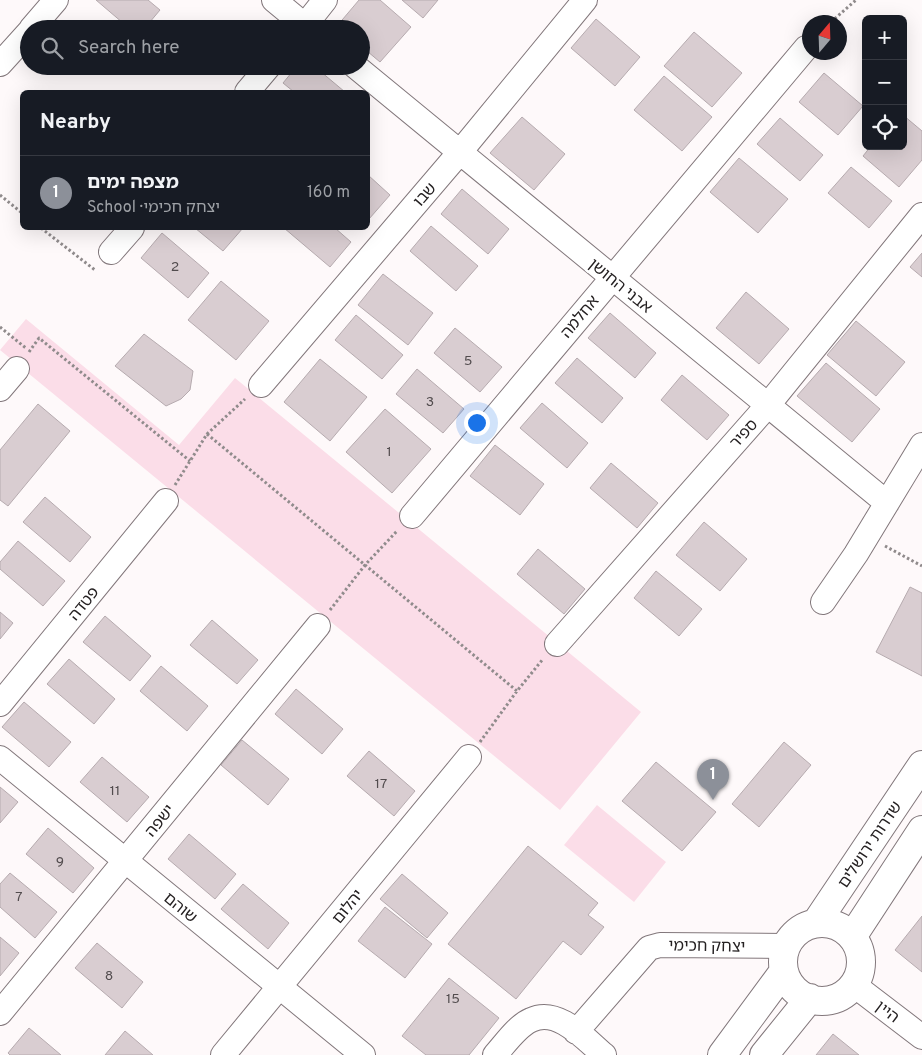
<!DOCTYPE html>
<meta charset="utf-8">
<style>
:root{--surface:#171b24;--page:#242831;--text:#f1f3f6;--muted:#9ea1a6;--line:#363941;--accent:#8c9099}
body{margin:0;font-family:Overpass,"Noto Sans Hebrew",sans-serif;background:var(--page);color:var(--text)}
.controls{position:absolute;right:15px;top:15px;display:grid;overflow:hidden;border-radius:8px;box-shadow:0 5px 20px #0002}
.controls button{width:45px;height:45px;display:grid;place-items:center;padding:0;border:0;border-bottom:1px solid var(--line);background:var(--surface);color:var(--text);font:25px sans-serif}
.compass{position:absolute;left:802px;top:15px;width:45px;height:45px;border-radius:50%;background:var(--surface);box-shadow:0 5px 20px #0002;rotate:19deg}
.you{position:absolute;left:476px;top:422px;width:18px;height:18px;margin:-12px;border:4px solid #fff;border-radius:50%;background:#1a73e8;box-shadow:0 0 0 8px #1a73e833}
.badge{display:grid;place-items:center;width:32px;height:32px;border-radius:50%;background:var(--accent);color:#fff;font-size:16px;font-weight:700}
.pin{position:absolute;translate:-50% -41px;filter:drop-shadow(0 1px 2px #0008)}
.pin::after{content:'';position:absolute;top:26px;width:18px;height:15px;background:inherit;clip-path:polygon(0 0,100% 0,50% 100%)}
.list{margin:0;padding:0;list-style:none}
h2{display:flex;justify-content:space-between;align-items:center;height:65px;margin:0;padding:0 20px;font-size:21px}
h2 small{font-size:16px;font-weight:400;color:var(--muted)}
.list li{display:grid;grid-template-columns:32px 1fr auto;gap:15px;align-items:center;box-sizing:border-box;height:75px;padding:0 20px;border-top:1px solid var(--line)}
.list b{display:block;font-size:19px;white-space:nowrap}
.list p{margin:0;font-size:16px;white-space:nowrap;color:var(--muted)}
.list em{font-size:16px;font-style:normal;color:var(--muted)}
.icon{flex:none;width:28px;height:28px;fill:none;stroke:currentColor;stroke-width:2;stroke-linecap:round;stroke-linejoin:round}
.map{position:relative;flex:none;width:922px;height:1055px;overflow:hidden}
.search{position:absolute;background:var(--surface);box-shadow:0 5px 20px #0002;left:20px;top:20px;width:350px;height:55px;display:flex;align-items:center;gap:12px;box-sizing:border-box;padding:0 18px;border-radius:28px;color:var(--muted);font-size:19px}
.panel{position:absolute;background:var(--surface);box-shadow:0 5px 20px #0002;left:20px;top:90px;width:350px;height:140px;border-radius:8px}
.map>svg:first-child{display:block}
</style>
<div class="map">
<svg width="922" height="1055" viewBox="0 0 922 1055">
<rect width="100%" height="100%" fill="#fef9fa"/>
<path fill="#fbdde8" d="M26 319 179 445 235 378 641 712 560 810 0 350Z
M597 805 666 862 634 902 564 845Z"/>
<path fill="#d9cdd1" stroke="#b6abaf" d="M96 0H148L160 10 144 29H130Z
M359 0H380L411 27 380 62 361 46V29H340L337 26Z
M402 0H438L423 18Z
M596 19 640 57 615 86 571 48Z
M694 32 742 73 712 107 664 66Z
M297 66H314L345 92H294L283 83Z
M824 73 863 106 838 135 799 102Z
M664 76 712 117 682 151 634 110Z
M903 115 922 131V160L899 187 863 156 871 146H903Z
M522 117 565 154 534 190 490 153Z
M780 118 823 155 800 181 757 144Z
M739 158 788 199 758 233 710 192Z
M851 167 892 201 869 228 828 193Z
M368 175 390 195 369 219 368 218Z
M462 189 509 229 488 254 441 214Z
M431 226 478 266 456 291 410 251Z
M195 228H243L223 251Z
M284 228H335L351 242 330 267Z
M162 233 209 273 188 298 141 258Z
M922 253V277L910 267Z
M383 274 433 313 408 345 358 305Z
M221 281 269 321 236 360 188 320Z
M746 292 789 329 759 364 716 328Z
M610 313 656 353 635 378 588 338Z
M356 315 403 355 382 379 335 340Z
M856 321 905 362 876 396 827 355Z
M455 328 502 367 480 392 434 353Z
M144 334 193 371 190 390 181 399 166 406 115 366Z
M577 358 623 398 602 423 555 383Z
M320 359 367 397 330 441 284 402Z
M826 363 880 409 852 442 797 396Z
M417 369 464 409 443 433 396 394Z
M682 375 729 415 707 440 661 400Z
M542 403 588 443 567 468 520 428Z
M38 404 70 431 8 506 0 500V450Z
M385 409 431 449 392 493 346 452Z
M495 445 544 484 520 515 470 476Z
M611 463 658 503 637 528 590 488Z
M45 497 91 537 70 562 23 522Z
M704 522 747 559 720 591 676 555Z
M18 541 65 581 43 606 0 569V562Z
M538 549 585 589 564 614 517 574Z
M656 571 702 609 679 636 634 598Z
M910 587 922 593V676L876 652Z
M0 612 13 623 0 639Z
M105 616 151 656 130 681 83 642Z
M212 620 258 660 237 684 190 645Z
M69 659 115 699 94 724 47 684Z
M161 666 208 706 187 731 140 691Z
M296 689 343 729 322 754 275 714Z
M24 702 71 742 49 767 2 727Z
M242 740 289 779 268 805 221 765Z
M784 742 811 765 759 827 732 804Z
M369 751 415 791 394 816 347 776Z
M102 757 149 797 127 822 80 782Z
M656 762 716 812 682 851 622 801Z
M0 787 18 802 0 823Z
M48 828 94 868 73 893 26 854Z
M189 834 236 874 215 899 168 859Z
M528 846 598 903 588 915 604 927 581 955 563 941 516 999 448 944Z
M10 873 57 912 35 938 0 907V884Z
M402 874 448 913 427 938 380 899Z
M243 884 289 923 268 949 221 909Z
M385 907 432 944 405 978 358 941Z
M922 916V972L895 950Z
M0 937 19 953 0 976Z
M97 943 143 982 122 1008 75 968Z
M449 978 499 1018 469 1055H426L402 1036Z
M29 1028 61 1055H10L8 1053Z
M125 1031 153 1055H105Z
M833 1034 859 1055H816Z"/>
<g fill="none" stroke-linecap="round" stroke-linejoin="round">
<g stroke="#82777b" stroke-width="26">
<path id="minor" d="M274 0 309 29
M31 29 56 0
M302 29 325 0
M0 64 29 32
M355 66 887 503
M247 92 269 66
M111 252 132 228
M261 385 460 152 585 0
M0 389 17 369
M412 516 806 48
M823 602 856 554 922 445
M557 644 768 405 922 215
M0 704 166 501
M0 758 363 1055
M854 985 922 1037
M0 1013 318 626
M576 1032 649 948 660 945 786 946
M223 1055 469 757
M495 1055C505 1044 517 1026 531 1020 558 1007 585 1039 604 1055"/>
</g>
<g stroke="#82777b" stroke-width="30">
<path id="major" d="M816 923 922 765
M783 962a39 39 0 1 1 78 0a39 39 0 1 1-78 0Z
M852 937 922 830
M722 1055 784 971
M764 1055 810 998"/>
</g>
<path stroke="#908b8c" stroke-width="3" stroke-dasharray="2.5 2.5" stroke-linecap="butt" d="M831 22 856 0
M0 195 22 213
M41 228 95 270
M0 327 27 349
M29 352 39 338 190 461
M207 434 517 691
M175 485 207 434 245 399
M885 546 922 566
M330 610 365 565 397 531
M480 742 517 691 543 659"/>
<use href="#minor" stroke="#fff" stroke-width="24"/>
<use href="#major" stroke="#fff" stroke-width="28"/>
</g>
<g text-anchor="middle" stroke-width="5" stroke-linejoin="round" paint-order="stroke">
<g font-size="14" fill="#524c4e">
<text x="175" y="271">2</text>
<text x="468" y="365">5</text>
<text x="430" y="406">3</text>
<text x="389" y="456">1</text>
<text x="381" y="788">17</text>
<text x="115" y="795">11</text>
<text x="60" y="866">9</text>
<text x="19" y="901">7</text>
<text x="109" y="980">8</text>
<text x="453" y="1003">15</text>
</g>
<g font-size="16" fill="#252122" stroke="#fff">
<text transform="translate(424 194) rotate(-49)" y="6">שבו</text>
<text transform="translate(621 285) rotate(39)" y="6">אבני החושן</text>
<text transform="translate(579 316) rotate(-50)" y="6">אחלמה</text>
<text transform="translate(743 433) rotate(-48)" y="6">ספיר</text>
<text transform="translate(83 603) rotate(-51)" y="6">פטדה</text>
<text transform="translate(159 820) rotate(-51)" y="6">ישפה</text>
<text transform="translate(869 844) rotate(-56)" y="6">שדרות ירושלים</text>
<text transform="translate(347 906) rotate(-51)" y="6">יהלום</text>
<text transform="translate(181 907) rotate(39)" y="6">שוהם</text>
<text transform="translate(707 945) rotate(1)" y="6">יצחק חכימי</text>
<text transform="translate(888 1011) rotate(37)" y="6">היין</text>
</g>
</g>
</svg>
<div class="controls">
<button>+</button>
<button>−</button>
<button><svg class="icon" aria-label="locate" viewBox="0 0 24 24"><circle cx="12" cy="12" r="6"/><path d="M12 2v4M12 18v4M2 12h4M18 12h4"/></svg></button>
</div>
<svg class="compass" viewBox="-18 -18 36 36"><path d="M0-13l5 13h-10z" fill="#e53935"/><path d="M0 13l5-13h-10z" fill="#9ea1a6"/></svg>
<div class="you"></div>
<div class="pin badge" style="left:713px;top:800px">1</div>
<div class="search"><svg class="icon" aria-label="search" viewBox="0 0 24 24"><circle cx="10" cy="10" r="6"/><path d="M15 15l6 6"/></svg>Search here</div>
<section class="panel">
<h2>Nearby<small></small></h2>
<ul class="list">
<li><span class="badge">1</span><div><b>מצפה ימים</b><p>School · יצחק חכימי</p></div><em>160 m</em></li>
</ul>
</section>
</div>
